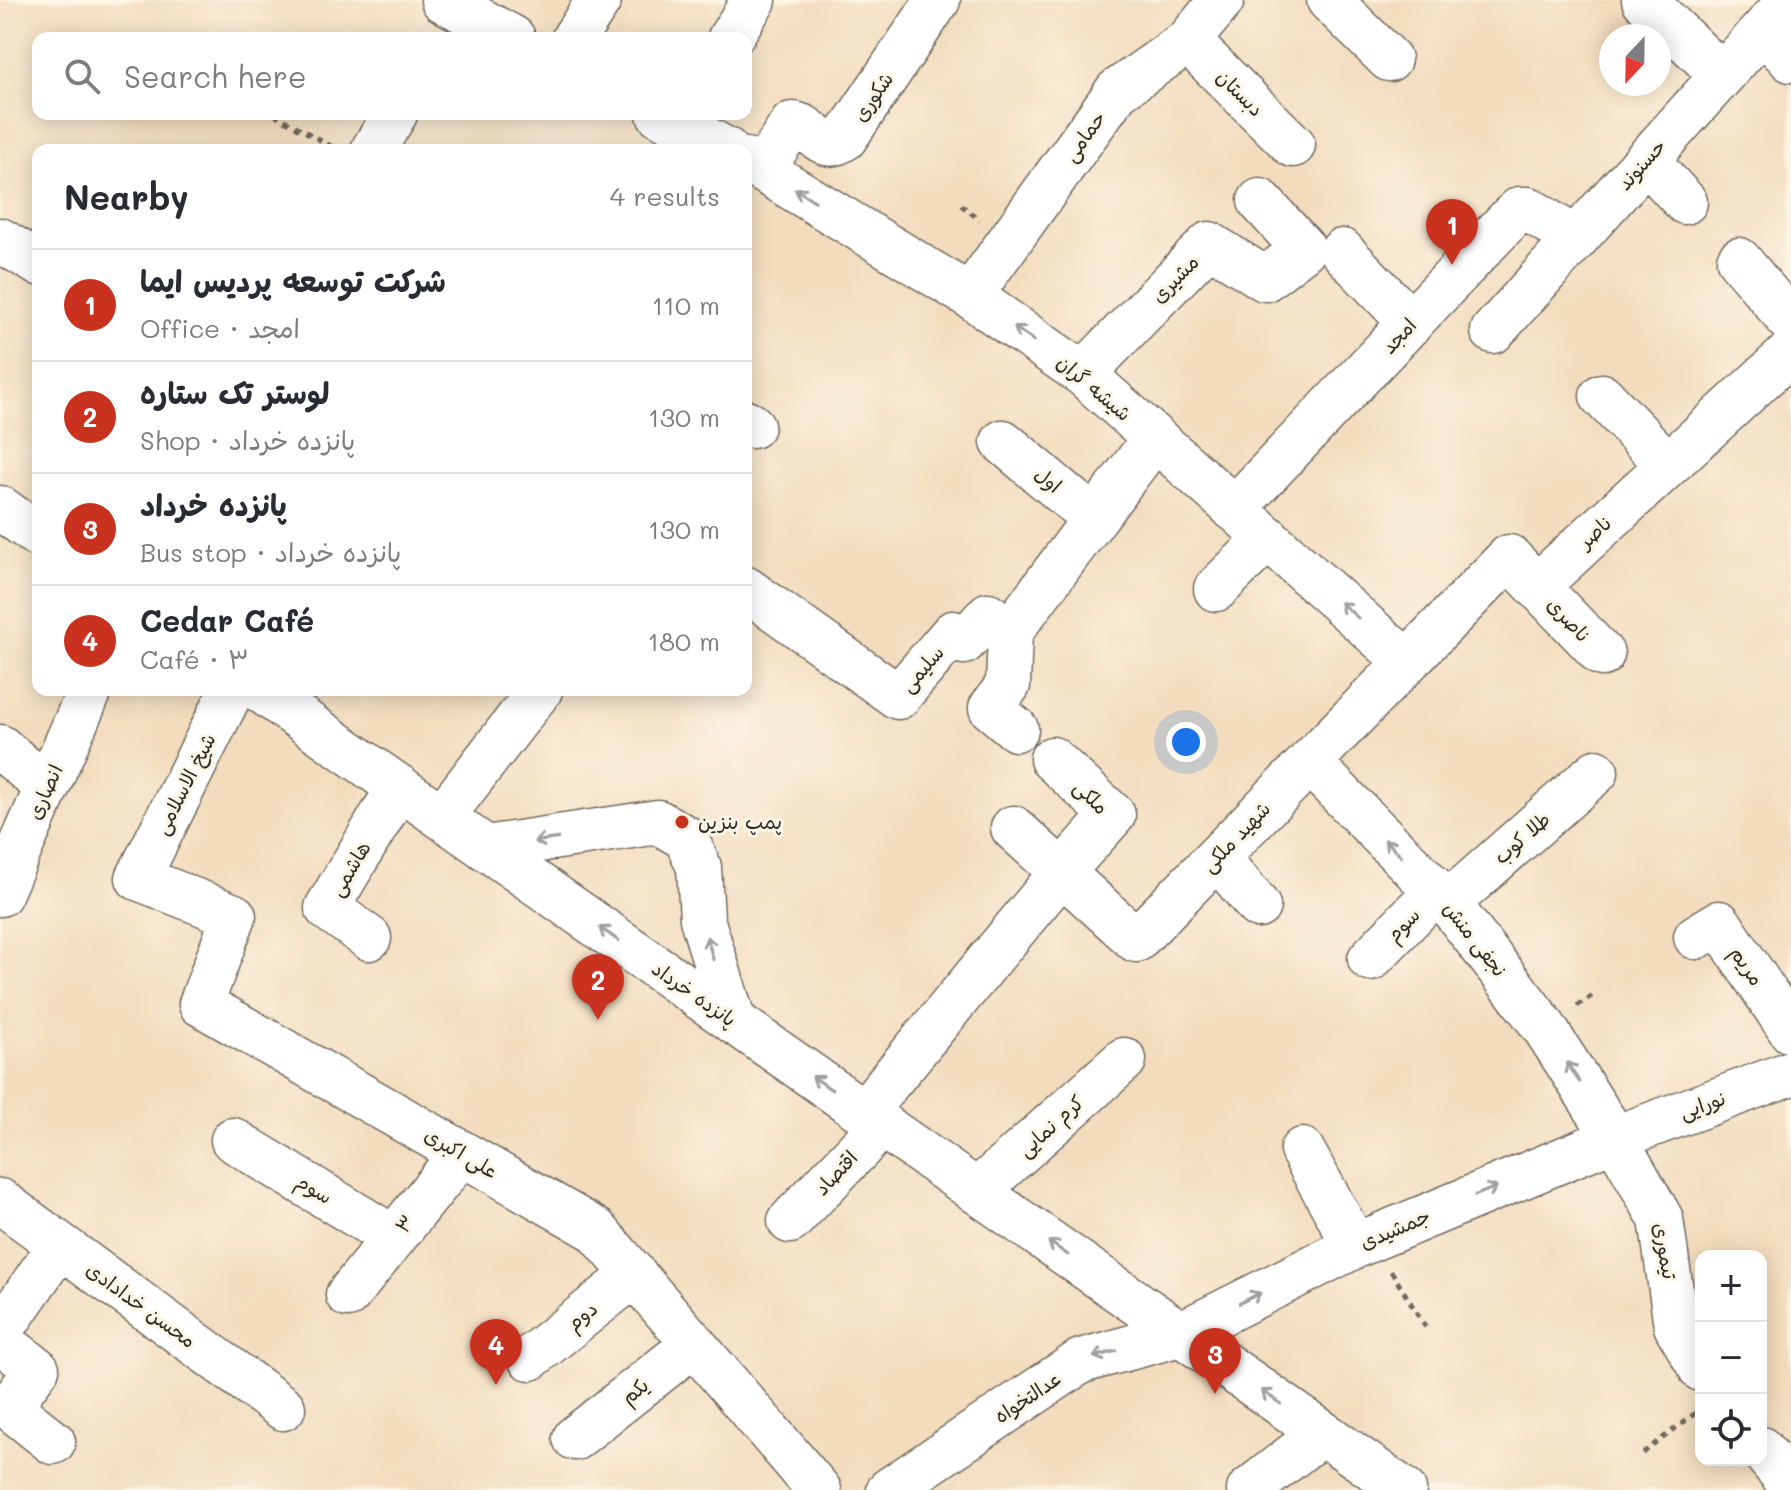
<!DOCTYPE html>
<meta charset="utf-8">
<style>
:root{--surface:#fff;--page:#f2f2f3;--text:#2b2b33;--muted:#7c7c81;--line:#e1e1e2;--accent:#c8321e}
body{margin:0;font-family:Mali,"Playpen Sans Arabic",sans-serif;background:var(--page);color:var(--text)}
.controls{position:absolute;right:24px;bottom:24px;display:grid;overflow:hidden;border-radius:16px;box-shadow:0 4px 20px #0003}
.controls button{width:72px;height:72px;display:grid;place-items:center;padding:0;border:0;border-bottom:2px solid var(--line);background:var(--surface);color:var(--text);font:40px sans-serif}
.compass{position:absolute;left:1599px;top:24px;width:72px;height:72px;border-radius:50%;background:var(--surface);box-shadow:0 4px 20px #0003;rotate:202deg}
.you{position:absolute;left:1186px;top:742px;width:28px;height:28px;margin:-20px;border:6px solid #fff;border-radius:50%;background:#1a73e8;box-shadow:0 0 0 12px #1a73e833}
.badge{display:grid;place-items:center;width:52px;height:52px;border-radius:50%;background:var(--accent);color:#fff;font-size:26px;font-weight:700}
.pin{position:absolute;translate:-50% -66px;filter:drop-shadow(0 2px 4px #0008)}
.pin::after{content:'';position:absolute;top:42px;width:28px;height:24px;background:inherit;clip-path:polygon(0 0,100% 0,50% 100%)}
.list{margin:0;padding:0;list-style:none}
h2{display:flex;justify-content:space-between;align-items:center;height:104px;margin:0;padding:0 32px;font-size:34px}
h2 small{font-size:26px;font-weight:400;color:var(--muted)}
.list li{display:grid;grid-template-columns:52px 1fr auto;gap:24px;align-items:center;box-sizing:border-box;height:112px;padding:0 32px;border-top:2px solid var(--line)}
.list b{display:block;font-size:30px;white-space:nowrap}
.list p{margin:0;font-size:26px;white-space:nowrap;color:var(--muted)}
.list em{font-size:26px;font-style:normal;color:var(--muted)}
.icon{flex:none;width:44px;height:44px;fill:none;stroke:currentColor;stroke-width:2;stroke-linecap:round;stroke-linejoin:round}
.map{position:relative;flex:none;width:1791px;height:1490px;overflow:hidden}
.search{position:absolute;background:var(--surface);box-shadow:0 4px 20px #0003;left:32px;top:32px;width:720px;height:88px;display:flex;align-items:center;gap:20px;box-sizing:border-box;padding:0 28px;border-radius:16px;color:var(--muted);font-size:30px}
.panel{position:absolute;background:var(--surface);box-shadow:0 4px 20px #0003;left:32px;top:144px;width:720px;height:552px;border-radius:16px}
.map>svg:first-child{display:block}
</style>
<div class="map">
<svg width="1791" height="1490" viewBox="0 0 1791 1490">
<rect width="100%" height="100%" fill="#fcf5e5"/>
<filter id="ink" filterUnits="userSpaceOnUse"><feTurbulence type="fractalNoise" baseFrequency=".0125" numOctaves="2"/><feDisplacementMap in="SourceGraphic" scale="16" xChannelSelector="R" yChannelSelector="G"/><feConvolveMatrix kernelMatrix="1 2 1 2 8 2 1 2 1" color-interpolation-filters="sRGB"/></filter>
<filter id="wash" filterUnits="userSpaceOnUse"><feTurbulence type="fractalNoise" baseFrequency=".006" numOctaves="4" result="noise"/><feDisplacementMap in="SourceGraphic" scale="32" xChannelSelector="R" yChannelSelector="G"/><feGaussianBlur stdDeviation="1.8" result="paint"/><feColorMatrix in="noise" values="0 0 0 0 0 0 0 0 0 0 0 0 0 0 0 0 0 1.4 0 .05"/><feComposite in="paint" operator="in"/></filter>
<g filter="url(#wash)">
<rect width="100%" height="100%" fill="#f3dcbd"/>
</g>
<g filter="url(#ink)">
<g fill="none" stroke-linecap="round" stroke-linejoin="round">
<g stroke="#71695e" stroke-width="47">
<path id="minor" d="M443 0 513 38
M1329 0 1389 59
M1644 0 1722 75
M1763 30 1791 60
M574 38 599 0
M730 38 754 0
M1188 41 1293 145
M659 114 727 150
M373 150 395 114
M746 160 970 296 1083 374 1407 662
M1646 160 1685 202
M763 169 792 124C815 125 820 156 845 138L938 0
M0 240 38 263
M1342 251 1411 323
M1739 260 1791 322
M970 296 1117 91 1188 41 1222 0
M1493 331 1790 0
M1083 374 1209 244 1265 279 1304 249 1260 201
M1602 396 1668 465
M746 422 752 426
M1003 442 1093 518
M1234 509 1513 215 1520 209H1528L1576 239
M1537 586 1791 352
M746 589 898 697 953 633 964 642 988 615 1010 632
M1216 589 1268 538
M1010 632 1154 439
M1010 632 1008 685 991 708 1016 729
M232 690 138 878 234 916 201 1004 596 1230 819 1490
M0 747 47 787
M1309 762 1448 903 1544 1027 1615 1138 1661 1219 1676 1326 1701 1369
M442 817 540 690
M1013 828 1136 940 1509 557 1602 654
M486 848 658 822 686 838 699 867 702 919 734 1022
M1217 857 1258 906
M0 894 90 690
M1448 903 1596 772
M1696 937 1719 923 1791 1031
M369 938 327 908 399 787
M1370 959 1436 891
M864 1112 1062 872 1113 815 1052 759
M233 1140 394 1238
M1302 1150 1355 1246
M977 1191 1124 1060
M0 1201 283 1408
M790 1221 882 1125
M348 1295 462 1153
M0 1332 60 1245
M0 1341 37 1369 9 1407 53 1442
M530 1358 634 1275
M575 1438 694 1344
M1761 1449 1791 1485
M889 1490 1081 1361 1180 1334 1355 1246 1615 1138 1791 1073
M1249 1490 1322 1433"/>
</g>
<g stroke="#71695e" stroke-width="47">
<path id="major" d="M0 508 38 535
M260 690 1404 1490"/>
</g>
<path stroke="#71695e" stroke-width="5" stroke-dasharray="6 6" stroke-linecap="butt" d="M274 114 336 149
M961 205 980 220
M1577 1006 1593 995
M1391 1271 1428 1331
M1643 1453 1701 1409"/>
<use href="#minor" stroke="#fff" stroke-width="44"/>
<use href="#major" stroke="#fff" stroke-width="44"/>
</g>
<defs><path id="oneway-shaft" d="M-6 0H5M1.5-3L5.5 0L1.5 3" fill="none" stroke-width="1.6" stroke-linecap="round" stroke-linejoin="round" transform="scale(2)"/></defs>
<g stroke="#a0a0a0">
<use href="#oneway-shaft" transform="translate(805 195) rotate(-148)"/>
<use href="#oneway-shaft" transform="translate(1024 334) rotate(-145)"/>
<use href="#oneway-shaft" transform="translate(1349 610) rotate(-139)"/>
<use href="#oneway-shaft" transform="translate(546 840) rotate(172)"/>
<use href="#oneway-shaft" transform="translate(1393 848) rotate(-134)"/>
<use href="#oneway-shaft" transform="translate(609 934) rotate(-145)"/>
<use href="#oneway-shaft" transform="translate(710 948) rotate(-105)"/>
<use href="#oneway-shaft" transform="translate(1573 1072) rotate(-123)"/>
<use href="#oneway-shaft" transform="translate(822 1083) rotate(-145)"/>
<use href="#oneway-shaft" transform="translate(1486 1191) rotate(-22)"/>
<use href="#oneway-shaft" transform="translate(1058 1248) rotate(-145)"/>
<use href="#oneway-shaft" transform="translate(1250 1298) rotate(-27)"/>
<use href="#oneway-shaft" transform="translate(1105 1354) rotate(165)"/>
<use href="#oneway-shaft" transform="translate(1271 1397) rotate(-145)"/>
</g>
</g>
<circle fill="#c8321e" stroke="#fcf5e5" stroke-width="3" cx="682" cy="822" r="8"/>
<g text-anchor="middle" stroke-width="6" stroke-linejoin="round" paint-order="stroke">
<g font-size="20" fill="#2b2b2b" stroke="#fcf5e5">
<text transform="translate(1240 93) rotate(45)" y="7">دبستان</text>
<text transform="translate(873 97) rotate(-56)" y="7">شکوری</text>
<text transform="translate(1084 137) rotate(-55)" y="7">حمامی</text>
<text transform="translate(1641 165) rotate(-48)" y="7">حسنوند</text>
<text transform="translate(1175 279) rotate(-46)" y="7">مشیری</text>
<text transform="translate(1399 336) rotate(-47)" y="7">امجد</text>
<text transform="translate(1094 388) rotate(40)" y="7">شیشه گران</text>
<text transform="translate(1048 480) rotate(40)" y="7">اول</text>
<text transform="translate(1595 532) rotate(-43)" y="7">ناصر</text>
<text transform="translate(1569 620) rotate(47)" y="7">ناصری</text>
<text transform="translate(922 669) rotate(-49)" y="7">سلیمی</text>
<text transform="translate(185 784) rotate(-63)" y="7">شیخ الاسلامی</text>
<text transform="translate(45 792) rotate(-66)" y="7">انصاری</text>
<text transform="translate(1091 797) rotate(45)" y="7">ملکی</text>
<text transform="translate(1236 837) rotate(-46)" y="7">شهید ملکی</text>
<text transform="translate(1522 838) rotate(-41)" y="7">طلا کوب</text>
<text transform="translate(350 869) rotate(-59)" y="7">هاشمی</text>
<text transform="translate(1403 925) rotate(-46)" y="7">سوم</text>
<text transform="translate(1475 939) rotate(52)" y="7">نجفی منش</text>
<text transform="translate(1747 966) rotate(56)" y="7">مریم</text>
<text transform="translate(694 994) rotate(35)" y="7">پانزده خرداد</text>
<text transform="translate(1703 1105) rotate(-20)" y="7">نورایی</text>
<text transform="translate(1051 1126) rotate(-42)" y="7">کرم نمایی</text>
<text transform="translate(461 1153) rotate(30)" y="7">علی اکبری</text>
<text transform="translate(836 1173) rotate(-47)" y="7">اقتصاد</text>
<text transform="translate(314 1189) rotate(31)" y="7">سوم</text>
<text transform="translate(405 1224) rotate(-51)" y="7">۳</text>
<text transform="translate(1395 1229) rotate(-23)" y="7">جمشیدی</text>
<text transform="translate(1665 1251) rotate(80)" y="7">تیموری</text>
<text transform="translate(141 1305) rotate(36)" y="7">محسن خدادادی</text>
<text transform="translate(582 1316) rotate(-39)" y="7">دوم</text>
<text transform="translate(635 1391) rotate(-38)" y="7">یکم</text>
<text transform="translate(1028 1397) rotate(-34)" y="7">عدالتخواه</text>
</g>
<g font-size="20" fill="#2b2b2b" stroke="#fcf5e5" text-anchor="start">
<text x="698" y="829">پمپ بنزین</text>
</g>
</g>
</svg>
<div class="controls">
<button>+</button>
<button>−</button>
<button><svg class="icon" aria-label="locate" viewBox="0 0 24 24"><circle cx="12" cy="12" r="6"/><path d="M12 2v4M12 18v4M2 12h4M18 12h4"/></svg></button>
</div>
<svg class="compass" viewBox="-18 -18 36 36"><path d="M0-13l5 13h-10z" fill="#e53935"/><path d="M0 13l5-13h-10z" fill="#7c7c81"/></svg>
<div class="you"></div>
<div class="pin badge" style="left:1452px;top:265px">1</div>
<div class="pin badge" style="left:598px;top:1020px">2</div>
<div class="pin badge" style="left:1215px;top:1394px">3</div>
<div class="pin badge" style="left:496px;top:1385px">4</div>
<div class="search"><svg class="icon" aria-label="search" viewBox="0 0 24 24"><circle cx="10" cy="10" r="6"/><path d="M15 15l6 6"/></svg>Search here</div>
<section class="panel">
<h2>Nearby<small>4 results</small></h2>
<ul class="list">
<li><span class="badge">1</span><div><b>شرکت توسعه پردیس ایما</b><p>Office · امجد</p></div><em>110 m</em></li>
<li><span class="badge">2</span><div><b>لوستر تک ستاره</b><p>Shop · پانزده خرداد</p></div><em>130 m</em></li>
<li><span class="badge">3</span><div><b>پانزده خرداد</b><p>Bus stop · پانزده خرداد</p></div><em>130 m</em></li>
<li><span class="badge">4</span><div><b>Cedar Café</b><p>Café · ۳</p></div><em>180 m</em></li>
</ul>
</section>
</div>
